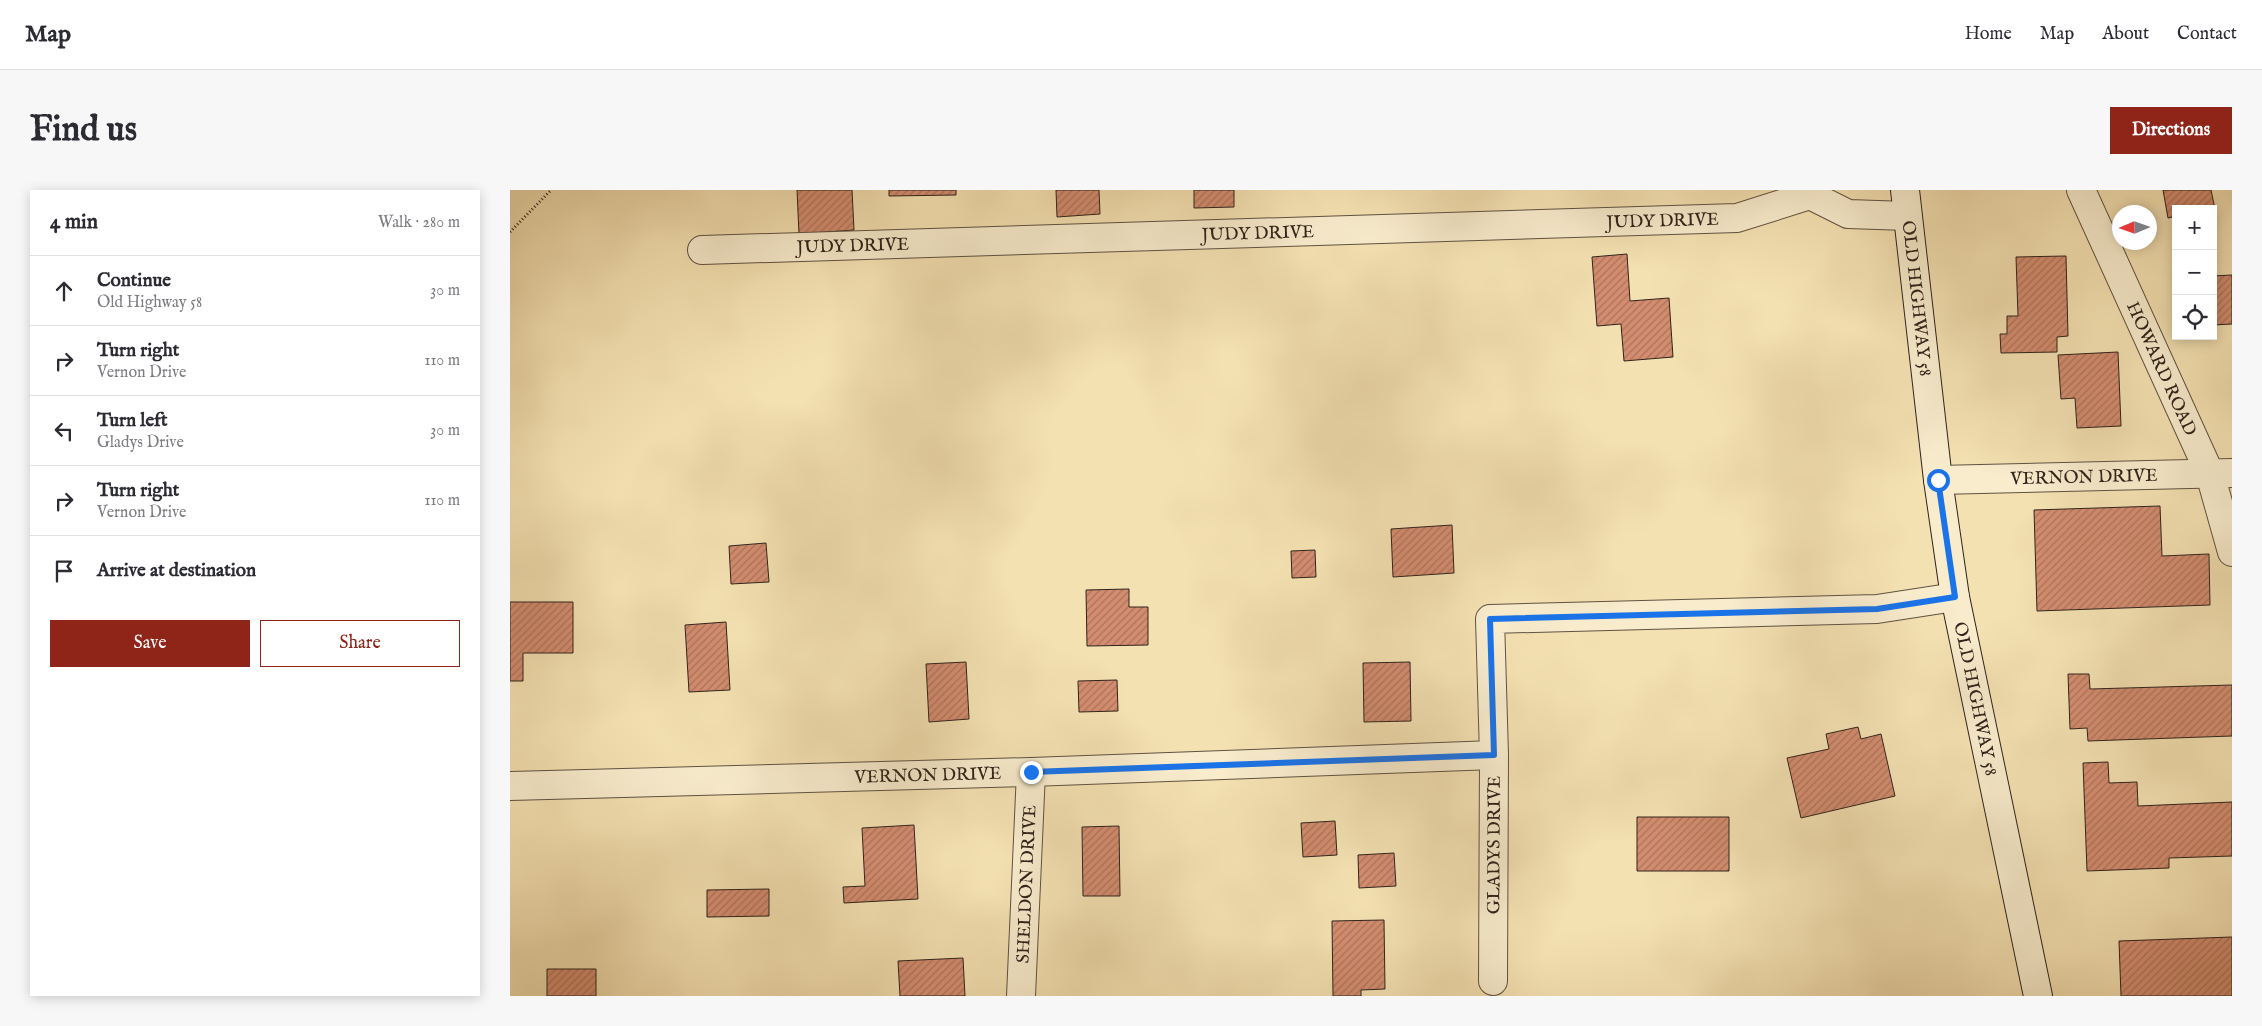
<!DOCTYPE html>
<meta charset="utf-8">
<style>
:root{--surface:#fff;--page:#f7f7f7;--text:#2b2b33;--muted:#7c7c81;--line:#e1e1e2;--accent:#8f2418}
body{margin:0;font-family:"IM FELL English",serif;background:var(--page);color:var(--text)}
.controls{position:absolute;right:15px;top:15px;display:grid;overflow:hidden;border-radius:0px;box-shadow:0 2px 12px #0003}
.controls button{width:45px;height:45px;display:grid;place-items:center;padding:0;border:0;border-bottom:1px solid var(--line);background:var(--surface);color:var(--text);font:25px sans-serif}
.compass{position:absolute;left:1602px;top:15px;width:45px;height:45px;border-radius:50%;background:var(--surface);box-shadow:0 2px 12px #0003;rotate:268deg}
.stop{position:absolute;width:15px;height:15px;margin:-11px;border:4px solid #1a73e8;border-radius:50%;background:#fff}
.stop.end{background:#1a73e8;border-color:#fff;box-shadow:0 1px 5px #0008}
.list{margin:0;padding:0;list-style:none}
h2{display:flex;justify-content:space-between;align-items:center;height:65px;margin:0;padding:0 20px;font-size:21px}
h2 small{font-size:16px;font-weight:400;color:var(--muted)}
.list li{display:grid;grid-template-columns:32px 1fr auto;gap:15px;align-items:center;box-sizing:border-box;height:70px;padding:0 20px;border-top:1px solid var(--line)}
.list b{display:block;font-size:19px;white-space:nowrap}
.list p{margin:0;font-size:16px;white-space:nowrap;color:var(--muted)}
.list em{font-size:16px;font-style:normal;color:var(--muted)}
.actions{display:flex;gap:10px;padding:15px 20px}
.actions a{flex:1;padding:11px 0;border:1px solid var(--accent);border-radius:0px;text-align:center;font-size:18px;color:var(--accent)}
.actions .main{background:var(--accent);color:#fff}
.icon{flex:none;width:28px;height:28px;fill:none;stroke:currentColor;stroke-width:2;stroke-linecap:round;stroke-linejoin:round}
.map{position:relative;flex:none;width:1722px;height:806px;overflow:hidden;border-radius:0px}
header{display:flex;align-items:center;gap:30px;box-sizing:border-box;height:70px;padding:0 25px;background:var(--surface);border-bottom:1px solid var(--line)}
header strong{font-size:24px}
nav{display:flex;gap:28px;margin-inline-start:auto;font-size:18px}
.intro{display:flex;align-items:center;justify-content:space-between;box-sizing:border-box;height:120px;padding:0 30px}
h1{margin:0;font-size:35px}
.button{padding:12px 22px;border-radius:0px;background:var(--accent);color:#fff;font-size:18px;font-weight:700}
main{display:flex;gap:30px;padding:0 30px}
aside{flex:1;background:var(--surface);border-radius:0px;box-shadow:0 2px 12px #0003}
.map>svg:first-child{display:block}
</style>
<header>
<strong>Map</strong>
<nav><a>Home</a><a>Map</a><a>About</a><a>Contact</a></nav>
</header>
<div class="intro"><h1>Find us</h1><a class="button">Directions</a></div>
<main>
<aside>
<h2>4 min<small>Walk · 280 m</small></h2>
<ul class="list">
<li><svg class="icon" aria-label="ahead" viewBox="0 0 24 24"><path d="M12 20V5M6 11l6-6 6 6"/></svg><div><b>Continue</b><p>Old Highway 58</p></div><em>30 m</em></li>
<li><svg class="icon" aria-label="right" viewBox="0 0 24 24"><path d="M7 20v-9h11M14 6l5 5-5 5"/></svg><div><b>Turn right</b><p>Vernon Drive</p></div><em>110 m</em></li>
<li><svg class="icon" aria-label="left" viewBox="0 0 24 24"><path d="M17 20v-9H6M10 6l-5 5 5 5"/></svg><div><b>Turn left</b><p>Gladys Drive</p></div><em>30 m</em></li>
<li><svg class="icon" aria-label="right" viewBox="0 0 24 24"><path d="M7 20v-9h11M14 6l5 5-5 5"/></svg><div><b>Turn right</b><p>Vernon Drive</p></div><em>110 m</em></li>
<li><svg class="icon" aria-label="arrive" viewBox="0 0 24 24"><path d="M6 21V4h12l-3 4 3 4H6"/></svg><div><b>Arrive at destination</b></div></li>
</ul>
<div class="actions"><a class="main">Save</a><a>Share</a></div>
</aside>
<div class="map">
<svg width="1722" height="806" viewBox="0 0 1722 806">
<defs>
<pattern id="building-hatch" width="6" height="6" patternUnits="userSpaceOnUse" patternTransform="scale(1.25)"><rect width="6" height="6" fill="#d48d70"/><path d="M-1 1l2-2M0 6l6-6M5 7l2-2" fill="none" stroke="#ac735b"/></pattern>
</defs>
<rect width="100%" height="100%" fill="#f4e1b2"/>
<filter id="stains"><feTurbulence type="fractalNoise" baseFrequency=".004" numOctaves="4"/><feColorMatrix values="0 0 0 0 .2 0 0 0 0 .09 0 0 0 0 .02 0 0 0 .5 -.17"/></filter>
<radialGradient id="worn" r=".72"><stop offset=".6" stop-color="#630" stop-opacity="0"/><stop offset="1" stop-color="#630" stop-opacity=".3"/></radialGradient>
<path fill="url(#building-hatch)" stroke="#2e231c" d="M287 0H342L344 40 289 44Z
M379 0H446V5L379 6Z
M546 0H589L590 24 547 27Z
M684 0H724V17L684 18Z
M1653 0H1701L1705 19H1666V26L1658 28Z
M1117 64 1120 111 1159 108 1163 167 1114 171 1111 134 1087 136 1082 67Z
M1556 66 1558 146 1547 147V162L1491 163 1490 144H1497V126H1508L1506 67Z
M1722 85V134L1703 135V86Z
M1608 162 1611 236 1567 238 1565 208 1551 209 1548 165Z
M1650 316 1652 366 1699 364 1700 415 1527 421 1524 320Z
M942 335 944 383 883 387 881 339Z
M256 353 259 392 221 394 219 356Z
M805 360 806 387 782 388 781 361Z
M619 399V417H638V455L577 456 576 400Z
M0 412H63V463H13V491H0Z
M216 432 220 500 179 502 175 435Z
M456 472 459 529 419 532 416 474Z
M900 472 901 531 854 532 853 473Z
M1558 484H1579L1580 499 1722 495V546L1578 551 1577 538 1560 539Z
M607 490 608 521 569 522 568 491Z
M1348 537 1351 549 1371 544 1385 606 1291 628 1277 568 1319 559 1316 544Z
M1598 572 1599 593 1627 592 1628 616 1722 612V666L1659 668V678L1577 681 1573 573Z
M1127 627H1219V681H1127Z
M825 631 827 665 793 667 791 633Z
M404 635 408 709 334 713 333 697 355 696 352 638Z
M609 636 610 706H573L572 637Z
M884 663 886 696 849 698 848 665Z
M259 699V726L197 727V700Z
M874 730 875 799 851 800V806H823L822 731Z
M1722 747V806H1611L1609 751Z
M453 768 455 806H390L388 771Z
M37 779H86V806H37Z"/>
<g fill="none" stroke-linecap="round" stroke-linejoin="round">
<g stroke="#605242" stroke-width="30">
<g id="minor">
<path d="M1298 0 1300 5 1338 24 1397 26"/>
<path id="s1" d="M1571 0 1700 284 1722 362"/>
<path id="s2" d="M192 60 1227 28 1300 5"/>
<path id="s3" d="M1428 290 1722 283"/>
<path id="s4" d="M0 596 521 582 984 565"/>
<path id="s5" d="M983 791 984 565 980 429 1367 419 1445 407"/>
<path id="s6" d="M511 806 521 582"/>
</g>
</g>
<g stroke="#2e231c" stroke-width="30">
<g id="secondary">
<path id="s7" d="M1395 0 1428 290 1445 407 1528 806"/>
</g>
</g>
<path stroke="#2e231c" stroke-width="3" stroke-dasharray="1 2.5" stroke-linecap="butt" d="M0 42 41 0"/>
<use href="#minor" stroke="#f8eccd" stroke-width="28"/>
<use href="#secondary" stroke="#f8eccd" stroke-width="28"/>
</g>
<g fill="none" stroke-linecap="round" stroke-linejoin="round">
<path stroke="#1a73e8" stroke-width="6" d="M521 582 984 565 980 429 1367 419 1445 407 1428 290"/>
</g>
<g text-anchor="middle" stroke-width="4" stroke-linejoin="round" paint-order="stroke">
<g font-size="18" fill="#2e231c" stroke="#f8eccd">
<text dy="6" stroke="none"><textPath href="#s2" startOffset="961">JUDY DRIVE</textPath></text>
<text dy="6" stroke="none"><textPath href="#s2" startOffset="556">JUDY DRIVE</textPath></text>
<text dy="6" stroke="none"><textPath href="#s2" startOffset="151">JUDY DRIVE</textPath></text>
<text dy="6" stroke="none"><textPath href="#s7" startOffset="109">OLD HIGHWAY 58</textPath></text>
<text dy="6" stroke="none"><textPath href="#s1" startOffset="196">HOWARD ROAD</textPath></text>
<text dy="6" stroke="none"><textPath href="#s3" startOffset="146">VERNON DRIVE</textPath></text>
<text dy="6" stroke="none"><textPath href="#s7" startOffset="514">OLD HIGHWAY 58</textPath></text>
<text dy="6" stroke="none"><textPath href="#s4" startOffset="418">VERNON DRIVE</textPath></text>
<text dy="6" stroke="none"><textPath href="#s5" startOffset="136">GLADYS DRIVE</textPath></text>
<text dy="6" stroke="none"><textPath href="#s6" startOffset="112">SHELDON DRIVE</textPath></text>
</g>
</g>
<rect width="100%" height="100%" filter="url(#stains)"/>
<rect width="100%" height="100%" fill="url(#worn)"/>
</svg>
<div class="controls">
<button>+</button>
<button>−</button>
<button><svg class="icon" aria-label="locate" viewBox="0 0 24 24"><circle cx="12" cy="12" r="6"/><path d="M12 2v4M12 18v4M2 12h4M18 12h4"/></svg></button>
</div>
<svg class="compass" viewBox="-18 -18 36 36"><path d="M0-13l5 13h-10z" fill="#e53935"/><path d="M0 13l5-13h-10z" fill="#7c7c81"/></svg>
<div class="stop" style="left:1428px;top:290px"></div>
<div class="stop end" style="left:521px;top:582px"></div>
</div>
</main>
